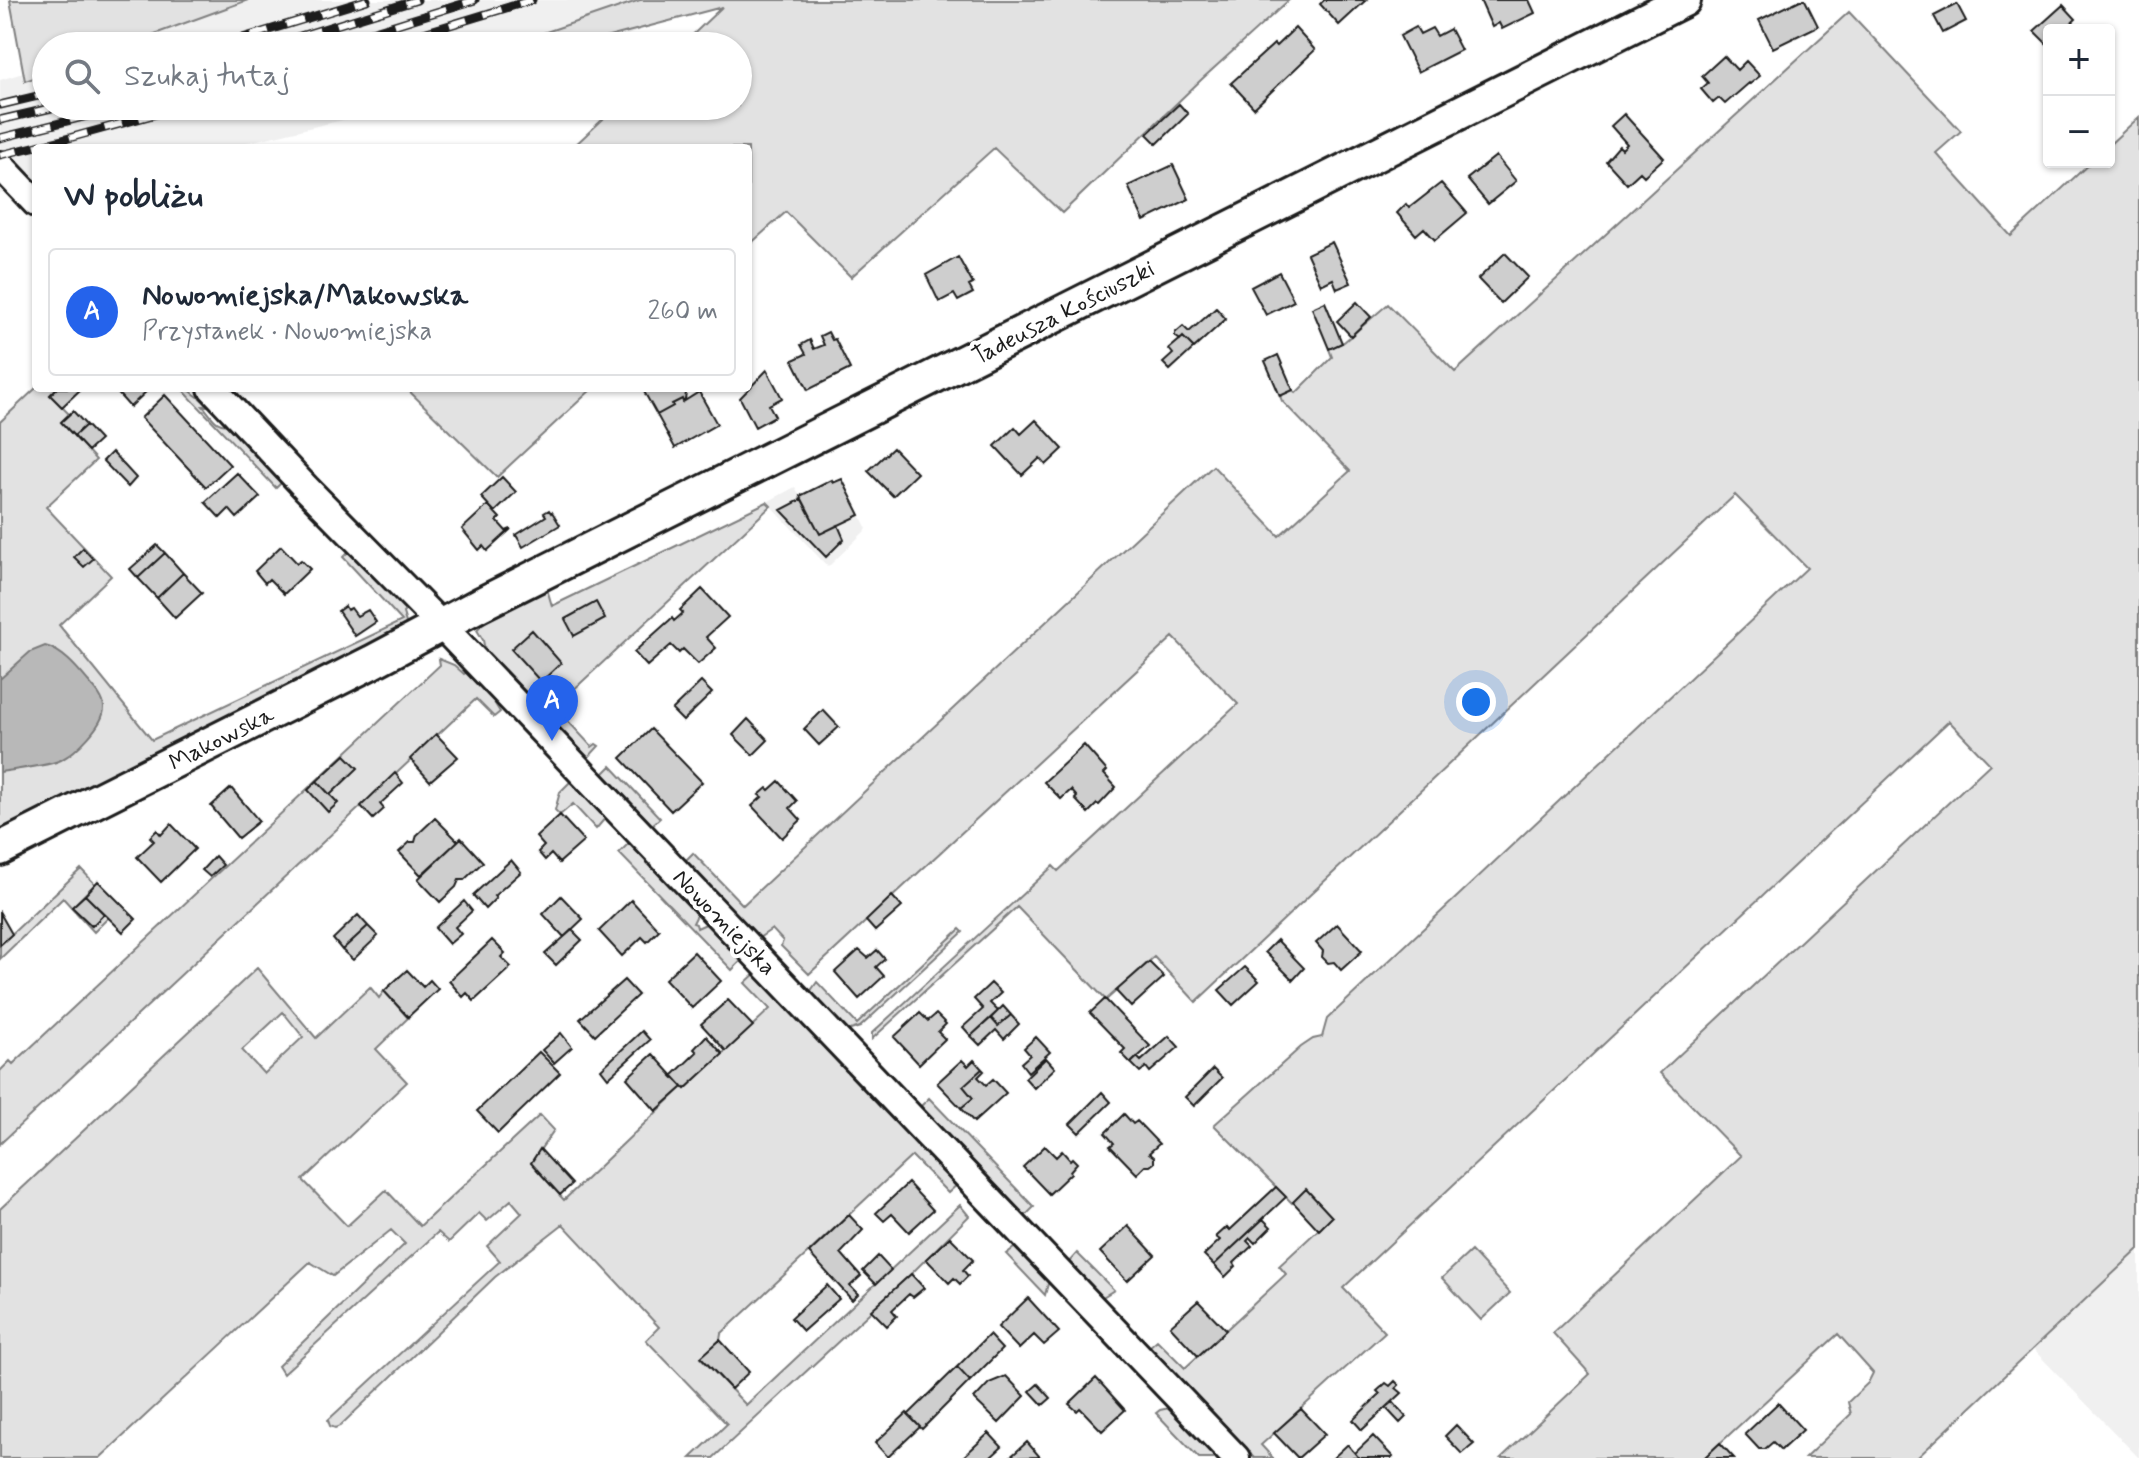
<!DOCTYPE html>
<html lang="pl">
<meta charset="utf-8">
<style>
:root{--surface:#fff;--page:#f2f2f3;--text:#1f2937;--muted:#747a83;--line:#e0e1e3;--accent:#2563eb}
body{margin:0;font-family:Mynerve,sans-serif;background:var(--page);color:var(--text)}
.controls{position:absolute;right:24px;top:24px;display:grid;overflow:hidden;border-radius:8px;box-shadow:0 2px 6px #0004}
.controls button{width:72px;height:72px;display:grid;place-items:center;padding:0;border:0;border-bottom:2px solid var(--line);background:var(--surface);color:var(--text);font:40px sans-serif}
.you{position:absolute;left:1476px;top:702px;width:28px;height:28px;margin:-20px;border:6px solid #fff;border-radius:50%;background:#1a73e8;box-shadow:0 0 0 12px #1a73e833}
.badge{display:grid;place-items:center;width:52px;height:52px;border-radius:50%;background:var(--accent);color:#fff;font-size:26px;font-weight:700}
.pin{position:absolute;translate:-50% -66px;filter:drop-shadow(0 2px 4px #0008)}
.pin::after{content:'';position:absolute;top:42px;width:28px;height:24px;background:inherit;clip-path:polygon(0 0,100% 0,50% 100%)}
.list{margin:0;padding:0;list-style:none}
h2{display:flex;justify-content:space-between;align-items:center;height:104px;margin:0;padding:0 32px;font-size:34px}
h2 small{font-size:26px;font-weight:400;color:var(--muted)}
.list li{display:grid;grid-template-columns:52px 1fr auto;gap:24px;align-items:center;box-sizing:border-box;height:128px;margin:0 16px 16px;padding:0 16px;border:2px solid var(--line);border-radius:8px}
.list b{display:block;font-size:30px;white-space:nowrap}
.list p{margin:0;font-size:26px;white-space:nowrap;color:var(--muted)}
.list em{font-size:26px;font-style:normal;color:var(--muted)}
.icon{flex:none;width:44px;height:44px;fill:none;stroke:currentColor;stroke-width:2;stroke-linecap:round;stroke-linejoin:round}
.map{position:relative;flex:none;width:2139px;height:1458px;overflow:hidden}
.search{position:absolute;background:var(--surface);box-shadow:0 2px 6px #0004;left:32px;top:32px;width:720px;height:88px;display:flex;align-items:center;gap:20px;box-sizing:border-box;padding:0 28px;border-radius:44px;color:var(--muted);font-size:30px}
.panel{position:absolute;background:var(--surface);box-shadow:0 2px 6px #0004;left:32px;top:144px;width:720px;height:248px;border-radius:8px}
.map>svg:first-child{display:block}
</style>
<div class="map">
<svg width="2139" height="1458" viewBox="0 0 2139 1458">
<rect width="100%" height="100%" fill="#fff"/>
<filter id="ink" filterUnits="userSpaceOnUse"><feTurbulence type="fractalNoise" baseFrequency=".0125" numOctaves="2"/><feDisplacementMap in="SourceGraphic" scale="16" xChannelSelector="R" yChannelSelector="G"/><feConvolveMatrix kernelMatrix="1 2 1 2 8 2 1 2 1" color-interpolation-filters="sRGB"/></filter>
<g filter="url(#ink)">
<path fill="#f0f0f0" d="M241 0H720L599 46H104Z
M46 66V106H402L224 148H36V188L0 193V80Z
M842 479 867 529 828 567 767 502 795 487 800 496 832 480 834 483Z
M2139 1249V1458L2033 1349Z"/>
<path fill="#e2e2e2" stroke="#7f7f7f" stroke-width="2" fill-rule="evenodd" d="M10 0H248L122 46H46V74L25 81Z
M640 0H1289L1202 79 1062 213 994 148 851 277 786 212 748 246V148H572L617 106H738V46H681L722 7 575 46H505Z
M1849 12 1961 131 1936 153 2011 236 2091 162H2109V145L2139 117V1249L1917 1458H1805L1851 1414 1848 1402 1868 1383 1873 1373 1838 1334 1704 1458H1501L1590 1374 1553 1333 1741 1156 1660 1073 1990 764 1949 721 1343 1288 1385 1332 1261 1445 1273 1458H1254L1149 1347 1157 1340 1185 1368 1286 1274 1279 1266 1332 1217 1306 1190 1292 1203 1214 1125 1301 1047 1313 1039 1322 1037 1327 1019 1807 568 1735 495 1196 1002 1154 957 1106 1000 1017 907 872 1039V1033L1053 866 1058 871 1238 704 1173 637 809 974 781 946 783 941 772 929 759 938 685 861 693 853 743 905 1213 466 1279 536 1350 471 1282 401 1280 396 1293 390 1296 393 1332 357 1329 349 1344 342 1388 304 1455 372Z
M36 388H57L50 395 69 414 61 422 96 460 46 507 111 576 59 625 152 740 402 621 343 557 350 550 406 610 403 613 406 623 403 630 0 832V422Z
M181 388H188C194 396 202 397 207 406H203C212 416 216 428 231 424L283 481 276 488Z
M406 388H593L497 477Z
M767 502 771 506 555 707 592 747 596 744 599 746 587 759 485 651 483 640 477 630C487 614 528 598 547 589L552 606Z
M439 659 454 665 464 674 467 672 494 698 495 704 500 712 494 717 476 699 0 1144V1071L10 1061 13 1064 440 665Z
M611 766 660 818 652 825 603 774Z
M571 781 607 816 596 829 573 804 560 815 555 810 560 792Z
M632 840 699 911 693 923 696 924 697 928 708 923 743 959 732 970 619 853Z
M81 869 95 884 72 907 91 926 104 914 108 918 94 932 63 898 0 959V945Z
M960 929 963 932 860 1027 847 1031 810 992 817 982 857 1024Z
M257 968 316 1038 370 987 379 998 384 991 408 1018 376 1049 407 1082 303 1180 347 1226 386 1190 420 1226 540 1115 554 1130 531 1163 564 1200 683 1087 685 1089 770 1009 745 983 758 971 959 1183 948 1193 912 1156 721 1334 720 1340 701 1358 746 1405 960 1205 969 1216 911 1274 713 1458H691L727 1424 646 1340 659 1327 563 1224 495 1277 340 1426 335 1428 330 1426 328 1420 500 1261 487 1246 522 1213 511 1200 487 1221 479 1213 449 1242 438 1232 283 1374 278 1366 405 1244 391 1230 333 1276 310 1262 100 1458H0V1209ZM283 1012 303 1037 264 1074 242 1050Z
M929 1098 1034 1207 1024 1217 920 1107Z
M1018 1245 1049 1280 1045 1295 1006 1254Z
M1471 1251 1510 1293 1481 1320 1442 1278Z
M1077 1253 1114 1290 1101 1298 1068 1263Z
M1169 1408 1174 1410 1221 1458H1199L1156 1413 1160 1410Z"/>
<path fill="#b8b8b8" stroke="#7a7a7a" stroke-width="2" d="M45 646C62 650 77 668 88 681 94 688 104 698 104 708 104 725 76 752 61 760 50 766 15 769 0 772V679L30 652Z"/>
<path fill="#cecece" stroke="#1c1c1c" stroke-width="2" d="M1324 0H1366L1339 25 1320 4Z
M1480 0H1529L1535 13 1502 29 1499 23 1492 27Z
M1800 0H1805L1818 26 1773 48 1759 20Z
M1957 4 1966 21 1943 33 1934 16Z
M2063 5 2076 19 2064 30H2049L2048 45 2034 31Z
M1416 27 1420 34 1432 28 1437 36 1450 29 1461 50 1418 72 1400 36Z
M1295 28 1315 50 1254 108 1231 83 1274 44 1276 46Z
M1724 56 1737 70 1746 61 1760 76 1750 84 1749 83 1725 104 1719 98 1713 103 1701 89 1708 83 1702 76Z
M1179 104 1188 114 1157 144 1147 134Z
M1624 114 1664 158 1644 176 1640 172 1627 184 1606 161 1619 146 1622 149 1627 144 1611 126Z
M1496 156 1516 181 1488 204 1467 179Z
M1173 165 1189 199 1144 221 1128 186Z
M1441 183 1467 213 1435 240 1424 228 1416 235 1397 213 1406 204 1409 208Z
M1332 242 1351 283 1337 289 1333 279 1321 285 1307 254Z
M1505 253 1528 277 1501 303 1478 279Z
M958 257 973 284 969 286 973 293 958 301 954 294 939 302 926 275Z
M1279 272 1294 301 1266 315 1251 287Z
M1325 302 1342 343 1329 349 1312 308Z
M1357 302 1371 317 1351 336 1337 321Z
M1216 308 1226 319 1194 348 1183 337 1180 340 1175 336V333L1183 326 1189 332Z
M828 332 832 340 835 339 850 369 808 390 793 360 806 354 801 345 810 340 814 349 824 345 820 336Z
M1183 337 1194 348 1170 370 1163 363 1173 354 1169 349Z
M1278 355 1293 390 1280 396 1265 361Z
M767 370 782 398 769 405 775 416 755 427 740 398Z
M57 388H82L62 407 50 395Z
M113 388H150L130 407Z
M642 388H684L686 393 685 400 683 402 682 399 672 404 673 406 657 415Z
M699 392 717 424 675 448 657 415 673 406 672 404 682 399 683 402Z
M165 395 230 465 206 487 141 418Z
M73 411 86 425 74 436 61 422Z
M1036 420 1063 449 1046 465 1040 458 1022 475 995 446 1015 427 1021 434Z
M86 425 100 440 88 451 74 436Z
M893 448 917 473 893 496 868 471Z
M112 452 136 478 128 487 103 461Z
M237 473 260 497 237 518 229 509 220 518 205 502Z
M502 477 516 492 495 512 481 497Z
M842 479 860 515 820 534 800 496 832 480 833 483Z
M802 499 820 534 838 525 844 539 826 557 781 510Z
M488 505 500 518 497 521 506 531 511 529 487 551 483 546 479 550 462 529Z
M549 510 551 513 552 512 560 525 523 547 516 535 546 516 544 513Z
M157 545 165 553 138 578 130 569Z
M281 546 297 563 301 560 310 569 284 594 269 579 265 583 255 571Z
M83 548 93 559 84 567 74 557Z
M165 553 183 573 157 598 138 578Z
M183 573 202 593 175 618 157 598Z
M702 589 728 617 706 637 716 648 698 664 683 649 679 653 671 645 647 666 634 652 672 618 674 621 683 613 680 610Z
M596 602 605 619 574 636 565 619Z
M345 606 347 610 351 608 357 616 368 610 376 622 355 636 338 611Z
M532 630 561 663 541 682 511 649Z
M701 682 712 693 683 721 672 710Z
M823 710 839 727 819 745 804 729Z
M748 719 768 740 753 755 733 735Z
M651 729 702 782 671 811 621 758Z
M436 734 458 757 430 781 410 759Z
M1084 745 1107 771 1104 774 1116 787 1099 805 1097 804 1088 813 1075 799 1077 797 1071 790 1061 799 1044 782Z
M345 755 358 768 330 795 317 781Z
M395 773 403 783 380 804 384 809 373 819 361 806Z
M317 781 338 803 328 812 308 790Z
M779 781 797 801 790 808 801 820 782 838 752 806 762 797 759 795 767 788 769 790Z
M231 788 259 821 238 838 211 806Z
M560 815 584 841 559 863 551 854 545 860 538 852 544 846 536 837Z
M435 818 458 841 421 875 399 852 410 842H415L417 835Z
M171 824 195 849 161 882 137 857 154 841 150 837 157 830 161 835Z
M461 838 483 862 464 880H459L456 887 440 902 418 879Z
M215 856 223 865 210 877 202 870Z
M511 860 521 872 494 896 496 898 485 909 473 895Z
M98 881 136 919 123 932 85 895Z
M85 895 104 914 92 926 72 907Z
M561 896 583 919 564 937 543 914Z
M892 896 902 907 875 931 866 921Z
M631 900 659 930 647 942 642 937 622 956 599 931Z
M464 901 472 911 455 927 461 934 449 944 435 928Z
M0 913 12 934 0 945Z
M358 915 368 926 342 950 333 939Z
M1337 924 1362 951 1341 970 1334 962 1328 963 1322 957 1323 951 1316 943Z
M368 926 378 936 353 960 342 950Z
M572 930 582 940 556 965 545 954Z
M492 940 505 953 501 957 511 967 474 1001 467 993 463 997 449 981Z
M1277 940 1304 968 1293 980 1265 952Z
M859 950 868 958 877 950 885 959 876 967 884 976 859 999 835 972Z
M694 952 721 981 692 1008 665 979Z
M1149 962 1164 977 1131 1007 1116 991Z
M1245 967 1259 981 1233 1005 1219 990Z
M407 970 423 987 430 980 438 989 408 1017 384 991Z
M624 980 638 995 595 1035 580 1019Z
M991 983 1001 993 990 1003 998 1011 971 1036 963 1027 983 1009 974 999Z
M1105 999 1150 1046 1131 1063 1121 1053 1125 1049 1090 1013Z
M728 1000 753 1026 726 1051 701 1024Z
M1003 1006 1011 1015 998 1026 991 1018Z
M920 1013 928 1021 936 1014 946 1024 938 1032 945 1039 919 1064 894 1037Z
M1011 1015 1019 1024 1004 1039 996 1030 980 1045 971 1036 991 1018 998 1026Z
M642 1031 650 1040 608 1078 601 1069Z
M561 1033 572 1047 554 1063 542 1050Z
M706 1036 723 1054 685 1089 672 1076 697 1052 694 1049Z
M1169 1036 1179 1047 1150 1072 1146 1067 1140 1072 1131 1063 1137 1057 1141 1061Z
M1036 1037 1050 1052 1028 1072 1021 1063 1030 1055 1024 1048Z
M539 1052 560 1073 498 1133 477 1111Z
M653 1054 683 1087 656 1111 627 1078Z
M1046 1058 1055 1068 1034 1088 1025 1078Z
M962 1060 968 1066 974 1060 982 1069 963 1086 973 1098 961 1108 937 1083Z
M982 1069 984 1071 978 1077 986 1085 993 1079 1006 1093 974 1122 961 1108 973 1098 963 1086Z
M1213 1069 1222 1078 1194 1106 1185 1097Z
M1102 1092 1111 1102 1079 1133 1070 1124Z
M1124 1114 1133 1124 1137 1121 1159 1144 1149 1153 1154 1157V1163L1150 1166H1145L1137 1174 1110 1146 1114 1143 1105 1133Z
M1045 1146 1056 1157 1062 1151 1070 1160 1072 1158 1077 1163 1070 1171 1071 1173 1049 1194 1023 1167Z
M540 1149 572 1184 560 1195 531 1163Z
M908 1183 933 1210 909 1232 892 1214 884 1221 876 1213Z
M1276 1187 1286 1197 1214 1265 1204 1255 1220 1240 1216 1237 1227 1227 1230 1230Z
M1306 1189 1332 1217 1319 1230 1293 1202Z
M849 1215 863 1230 841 1253 861 1276 850 1286 858 1294 852 1300 809 1253Z
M1263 1219 1271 1227 1255 1243 1250 1238 1247 1241 1252 1246 1234 1263 1236 1266 1225 1277 1214 1265Z
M1128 1226 1155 1255 1127 1281 1100 1252Z
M950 1237 973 1260 963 1270 968 1276 960 1284 954 1278 949 1283 926 1259Z
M878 1256 891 1270 876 1284 863 1271Z
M911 1274 924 1288 913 1297 909 1294 892 1310 897 1316 887 1326 871 1310Z
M827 1285 839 1299 803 1331 791 1318Z
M1028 1298 1059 1332 1044 1345 1034 1335 1019 1349 998 1327Z
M1198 1301 1226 1330 1198 1356 1170 1326Z
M989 1335 1002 1349 970 1381 957 1367Z
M720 1340 749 1372 731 1389 701 1357Z
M957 1367 970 1381 922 1429 908 1415Z
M1006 1376 1025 1396 999 1423 974 1399 989 1383Z
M1096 1378 1125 1410 1102 1431 1080 1408 1077 1411 1069 1404Z
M1395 1381 1399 1385 1396 1388 1402 1393 1362 1430 1353 1420 1380 1394 1377 1391 1386 1383 1390 1386Z
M1038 1384 1051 1398 1043 1405 1030 1391Z
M1393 1402 1406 1417 1400 1423 1386 1408Z
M1778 1403 1803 1430 1781 1450 1773 1442 1765 1449H1759L1745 1434Z
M1301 1409 1325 1434 1298 1458 1274 1433Z
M907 1413 920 1427 888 1457 875 1443Z
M1456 1425 1474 1444 1462 1454 1445 1436Z
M989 1433 1002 1447 990 1458H962Z
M1373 1436 1393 1457 1392 1458H1359L1355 1453Z
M1027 1442 1040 1457 1009 1458 1016 1452Z
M1720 1443 1734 1458H1704Z
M1348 1445 1359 1458H1333L1347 1445Z"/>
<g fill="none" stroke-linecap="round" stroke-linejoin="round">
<g stroke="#1c1c1c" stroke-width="32">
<path id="minor" d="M0 165 36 203
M212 388 306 488 442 626 1236 1458"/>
</g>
<g stroke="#1c1c1c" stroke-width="38">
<path id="tertiary" d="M0 849 372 662 481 604 1684 0"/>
</g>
<use href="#minor" stroke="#fff" stroke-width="26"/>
<use href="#tertiary" stroke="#fff" stroke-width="32"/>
<g stroke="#1c1c1c" stroke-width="9">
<path id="rail" d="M217 46 367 0
M268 46 417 0
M326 46 475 0
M381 46 532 0
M0 105 46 94
M0 120 60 106
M0 138 127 106
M0 155 62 140 185 106"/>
</g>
<use href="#rail" stroke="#fff" stroke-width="6" stroke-dasharray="18" stroke-linecap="butt"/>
</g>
</g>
<g text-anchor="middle" stroke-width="8" stroke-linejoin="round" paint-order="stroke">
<g font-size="24" fill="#1c1c1c" stroke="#fff">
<text transform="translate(1063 312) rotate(-27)" y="8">Tadeusza Kościuszki</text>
<text transform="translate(221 738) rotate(-27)" y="8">Makowska</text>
<text transform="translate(725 922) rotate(46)" y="8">Nowomiejska</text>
</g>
</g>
</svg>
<div class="controls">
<button>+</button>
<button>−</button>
</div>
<div class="you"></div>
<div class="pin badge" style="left:552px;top:741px">A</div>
<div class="search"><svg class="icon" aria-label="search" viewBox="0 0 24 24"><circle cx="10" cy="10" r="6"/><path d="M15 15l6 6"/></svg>Szukaj tutaj</div>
<section class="panel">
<h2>W pobliżu<small></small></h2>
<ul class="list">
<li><span class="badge">A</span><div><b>Nowomiejska/Makowska</b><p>Przystanek · Nowomiejska</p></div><em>260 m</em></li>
</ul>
</section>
</div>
